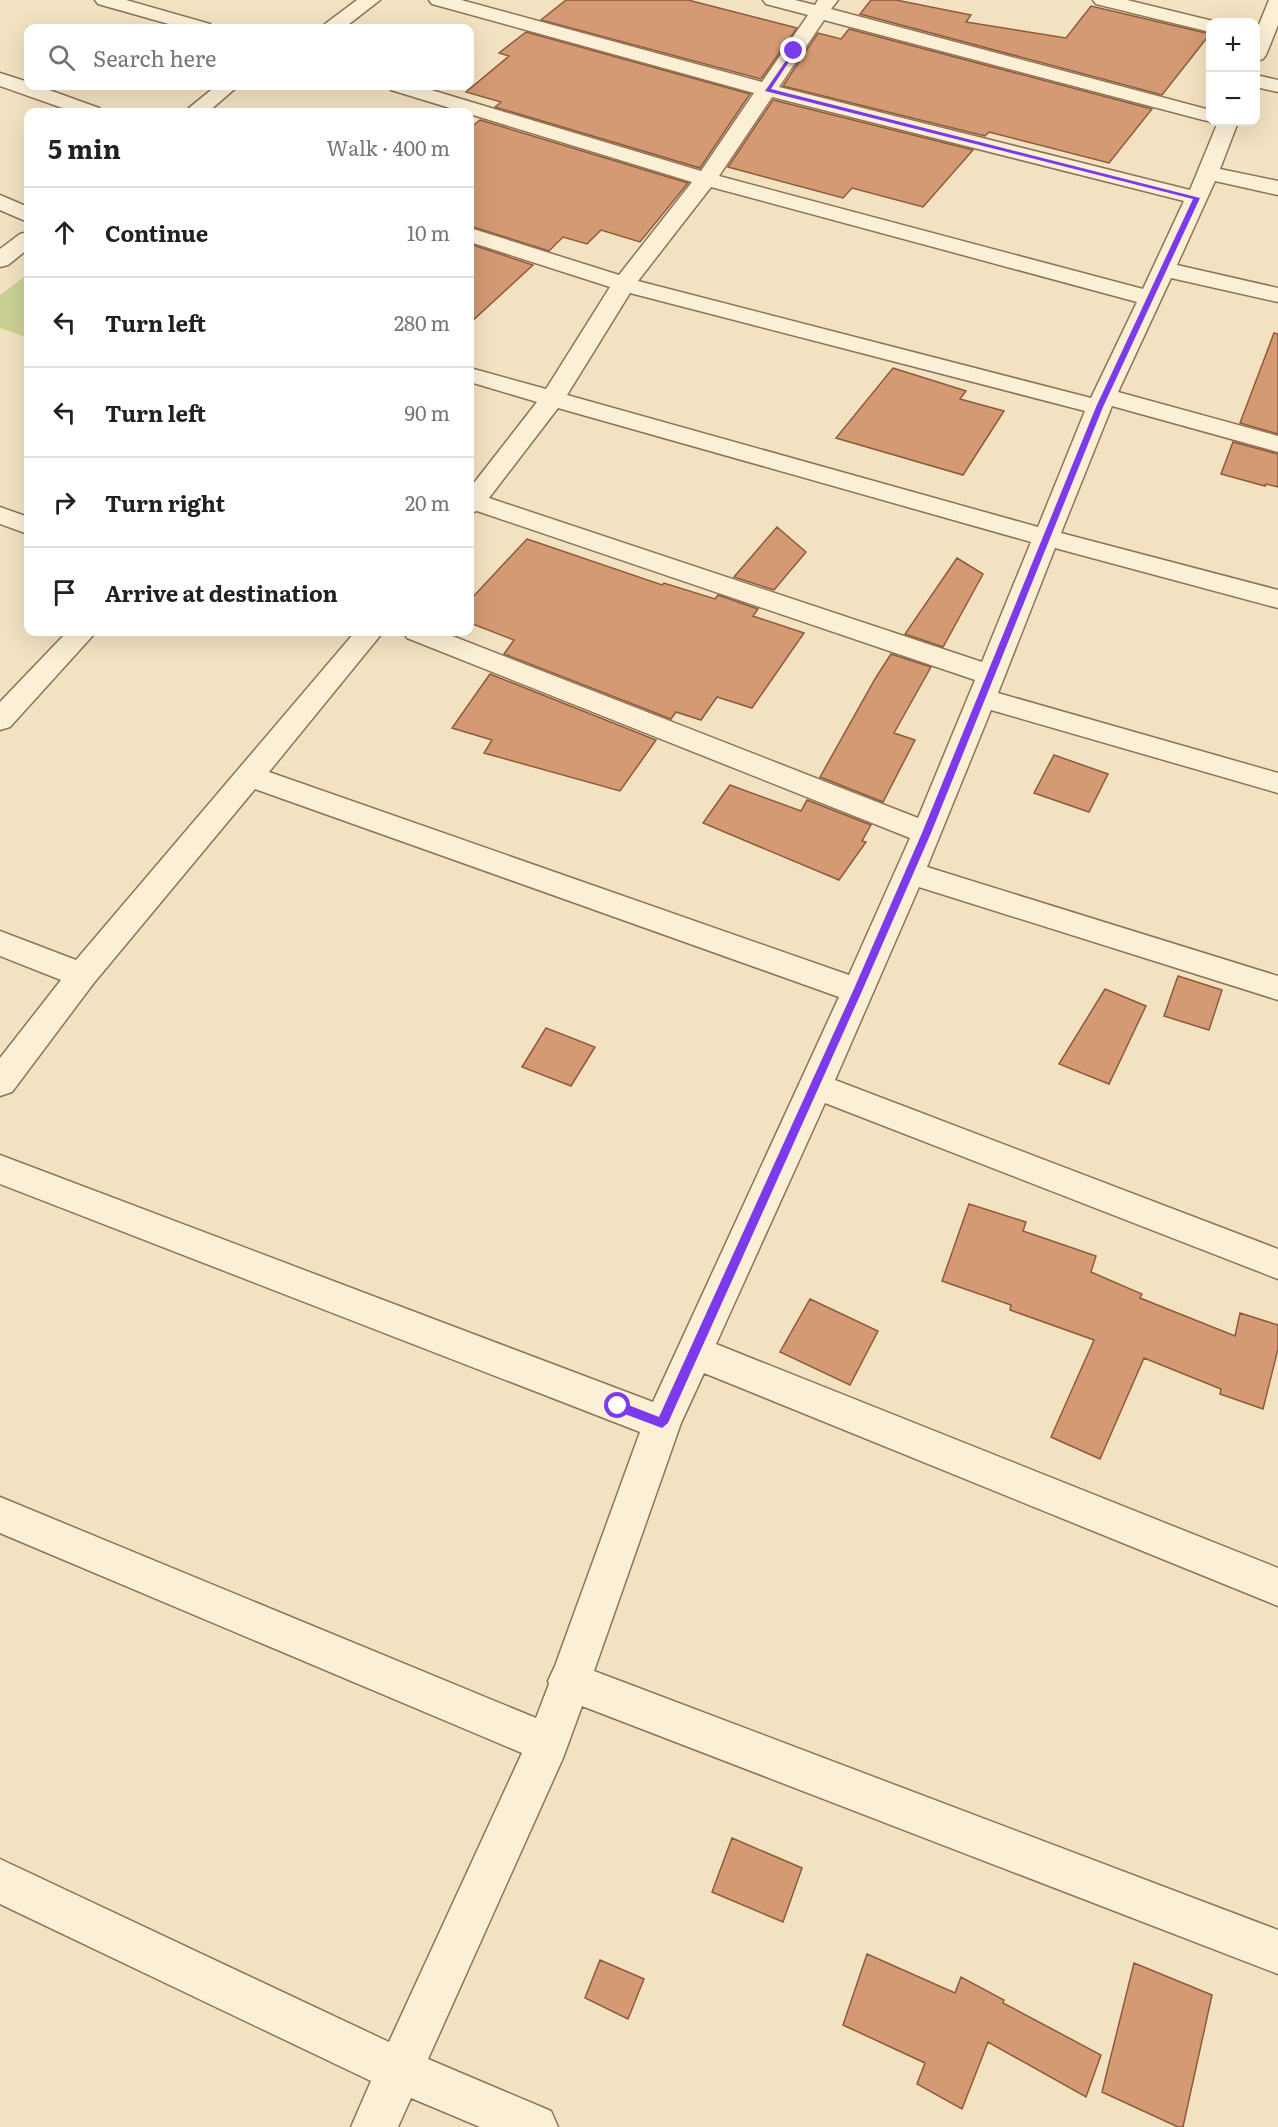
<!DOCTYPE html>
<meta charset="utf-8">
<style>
:root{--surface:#fff;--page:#f6f6f6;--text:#202124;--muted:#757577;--line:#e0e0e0}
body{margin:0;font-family:Literata,serif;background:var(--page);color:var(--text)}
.controls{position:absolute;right:18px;top:18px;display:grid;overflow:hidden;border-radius:12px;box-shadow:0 6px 24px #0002}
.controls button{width:54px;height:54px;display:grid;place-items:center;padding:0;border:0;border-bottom:2px solid var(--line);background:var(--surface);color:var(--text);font:30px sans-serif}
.stop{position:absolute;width:18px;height:18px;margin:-14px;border:4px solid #7c3aed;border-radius:50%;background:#fff}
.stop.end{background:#7c3aed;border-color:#fff;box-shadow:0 2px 6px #0008}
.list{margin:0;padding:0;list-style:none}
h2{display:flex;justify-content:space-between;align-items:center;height:78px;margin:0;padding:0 24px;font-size:26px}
h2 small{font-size:20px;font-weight:400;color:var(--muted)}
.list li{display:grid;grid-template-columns:39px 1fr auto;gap:18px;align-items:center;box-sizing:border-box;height:90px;padding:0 24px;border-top:2px solid var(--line)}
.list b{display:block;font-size:22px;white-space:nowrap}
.list em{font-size:20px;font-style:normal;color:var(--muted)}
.icon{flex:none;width:33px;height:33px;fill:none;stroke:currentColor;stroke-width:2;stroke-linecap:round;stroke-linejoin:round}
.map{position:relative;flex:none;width:1278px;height:2127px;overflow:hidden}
.search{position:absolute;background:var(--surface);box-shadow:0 6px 24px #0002;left:24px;top:24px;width:450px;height:66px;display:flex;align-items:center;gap:15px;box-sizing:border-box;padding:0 21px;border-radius:12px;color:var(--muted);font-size:22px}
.panel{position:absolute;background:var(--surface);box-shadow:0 6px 24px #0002;left:24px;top:108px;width:450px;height:528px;border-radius:12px}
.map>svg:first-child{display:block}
</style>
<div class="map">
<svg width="1278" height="2127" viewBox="0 0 1278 2127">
<rect width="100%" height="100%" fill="#f2e2c1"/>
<path fill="#cbd194" d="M28 274V338L0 328V295Z"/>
<path fill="#d39a74" stroke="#8e5a3b" stroke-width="1.5" d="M566 0H688L797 28 761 79 541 20Z
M871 0H896L971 15 966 22 1066 38 1091 6 1210 34 1162 95 860 14Z
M849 29 1152 109 1109 163 989 132 985 136 783 86 818 33 841 39Z
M526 32 750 94 700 168 495 107 501 102 466 92 509 56 499 53Z
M773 100 973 150 923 207 852 188 843 198 728 167Z
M480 120 688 183 640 242 601 230 587 244 563 237 549 251 470 226V128Z
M470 244 533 265 470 323Z
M1274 333 1278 334V434L1240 423Z
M893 368 966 391 960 399 1004 411 963 475 836 438Z
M1233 442 1278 454V487L1266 484 1265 486 1221 474Z
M777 527 806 552 774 590 734 577Z
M527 539 662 585 664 583 715 599 718 595 758 609 753 616 804 633 752 708 717 697 701 720 676 712 671 719 504 654 514 640 470 623V600Z
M957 558 983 574 943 647 905 634Z
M891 654 931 667 894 733 915 740 883 802 820 777 875 679Z
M490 674 656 740 620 791 484 753 492 740 452 728Z
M1054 755 1108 774 1089 812 1034 793Z
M730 785 801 811 807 800 871 825 862 841 866 842 839 880 703 823Z
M1178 976 1222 990 1209 1030 1164 1016Z
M1105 989 1146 1006 1109 1084 1059 1064Z
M546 1028 595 1047 571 1086 522 1067Z
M969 1204 1026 1222 1023 1231 1096 1256 1091 1272 1142 1294 1140 1298 1235 1336 1240 1313 1278 1325V1349L1263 1409 1220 1394 1221 1389 1144 1358 1100 1459 1051 1437 1094 1340 1010 1310 1011 1305 942 1281Z
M810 1299 878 1331 850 1385 780 1352Z
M732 1838 802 1868 783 1922 712 1892Z
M867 1954 955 1993 961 1977 1004 2000 1003 2003 1101 2055 1086 2097 988 2042 962 2109 917 2084 925 2063 843 2025Z
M600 1960 644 1979 628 2019 585 1998Z
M1134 1963 1212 1995 1183 2127H1178L1102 2092Z"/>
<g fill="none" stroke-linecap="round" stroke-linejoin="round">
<g stroke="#8d7357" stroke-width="3">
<path id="minor" d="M95 0H126L210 24 213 28H183L98 4Z
M357 0H380L344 28H322L325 24Z
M429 0H461L762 82 808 15 766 4 763 0H795L815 5 818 0H838L831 9 1210 110V122H1213L1203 120 824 20 779 87 1190 190 1218 122H1238L1220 169 1278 181V195L1215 181 1177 265 1278 288V302L1171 278 1118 392 1278 436V452L1112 406 1061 533 1278 590V608L1055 548 998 693 1278 773V793L991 710 927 867 1278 976V1000L919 887 835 1080 1278 1249V1279L825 1103 716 1344 1278 1568V1606L704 1373 681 1423 594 1671 1278 1930V1974L582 1706 563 1758 428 2059 551 2111 558 2127H480L411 2098 398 2127H351L371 2081 0 1904V1859L389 2042 522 1753 0 1533V1497L536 1718 549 1684 548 1681 555 1666 640 1432 0 1184V1155L653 1402 839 997 255 789 93 984 12 1092 0 1096V1058L61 980 0 956V931L76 960 355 632H383L269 772 849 975 910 838 407 638 403 632H442L918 818 975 680 477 511 470 513V488L537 402 470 382V368L546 389 610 287 470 242V228L619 275 692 182 391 90 388 86H418L701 171 754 93 432 4ZM772 97 1184 201 1143 289 719 176ZM711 187 1137 302 1091 398 638 281ZM630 293 1085 411 1038 527 567 395ZM558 408 1031 542 982 662 489 498Z
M1093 0H1127L1217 22H1210V32L1096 4Z
M1269 0H1278V25L1266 55 1263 59 1256 61V32Z
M0 73 28 82V86H38L99 108 102 112H74L0 86Z
M1256 75 1278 80V92L1256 87Z
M216 86H238L208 112H186L189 108Z
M0 195 28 207V222L0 210Z
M28 232V249L8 265 0 267V249L20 234Z
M0 507 28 517V534L0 524Z
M67 632H96L10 727 0 730V702Z"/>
</g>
<use href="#minor" fill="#fbefd5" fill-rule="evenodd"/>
</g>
<path fill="#7c3aed" d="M794 49 796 51 771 89 1200 198 1103 407 931 833 862 991 668 1423 662 1428 614 1410 612 1406 618 1401 659 1417 853 991 922 833 1096 407 1193 199 765 91Z"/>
</svg>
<div class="controls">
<button>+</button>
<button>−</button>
</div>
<div class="stop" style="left:618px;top:1406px"></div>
<div class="stop end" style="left:794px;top:51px"></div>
<div class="search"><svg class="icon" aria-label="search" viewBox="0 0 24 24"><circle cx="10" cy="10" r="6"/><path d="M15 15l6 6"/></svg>Search here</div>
<section class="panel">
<h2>5 min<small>Walk · 400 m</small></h2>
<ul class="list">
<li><svg class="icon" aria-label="ahead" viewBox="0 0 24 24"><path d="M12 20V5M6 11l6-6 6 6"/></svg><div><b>Continue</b></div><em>10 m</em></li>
<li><svg class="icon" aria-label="left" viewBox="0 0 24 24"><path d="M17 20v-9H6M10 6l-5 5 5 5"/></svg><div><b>Turn left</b></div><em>280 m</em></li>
<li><svg class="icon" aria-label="left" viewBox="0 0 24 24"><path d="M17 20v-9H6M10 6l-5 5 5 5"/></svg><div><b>Turn left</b></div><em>90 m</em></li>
<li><svg class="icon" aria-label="right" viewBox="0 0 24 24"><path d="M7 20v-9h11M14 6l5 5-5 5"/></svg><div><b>Turn right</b></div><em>20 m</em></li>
<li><svg class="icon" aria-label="arrive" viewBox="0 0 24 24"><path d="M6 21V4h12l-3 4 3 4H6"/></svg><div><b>Arrive at destination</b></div></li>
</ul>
</section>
</div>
